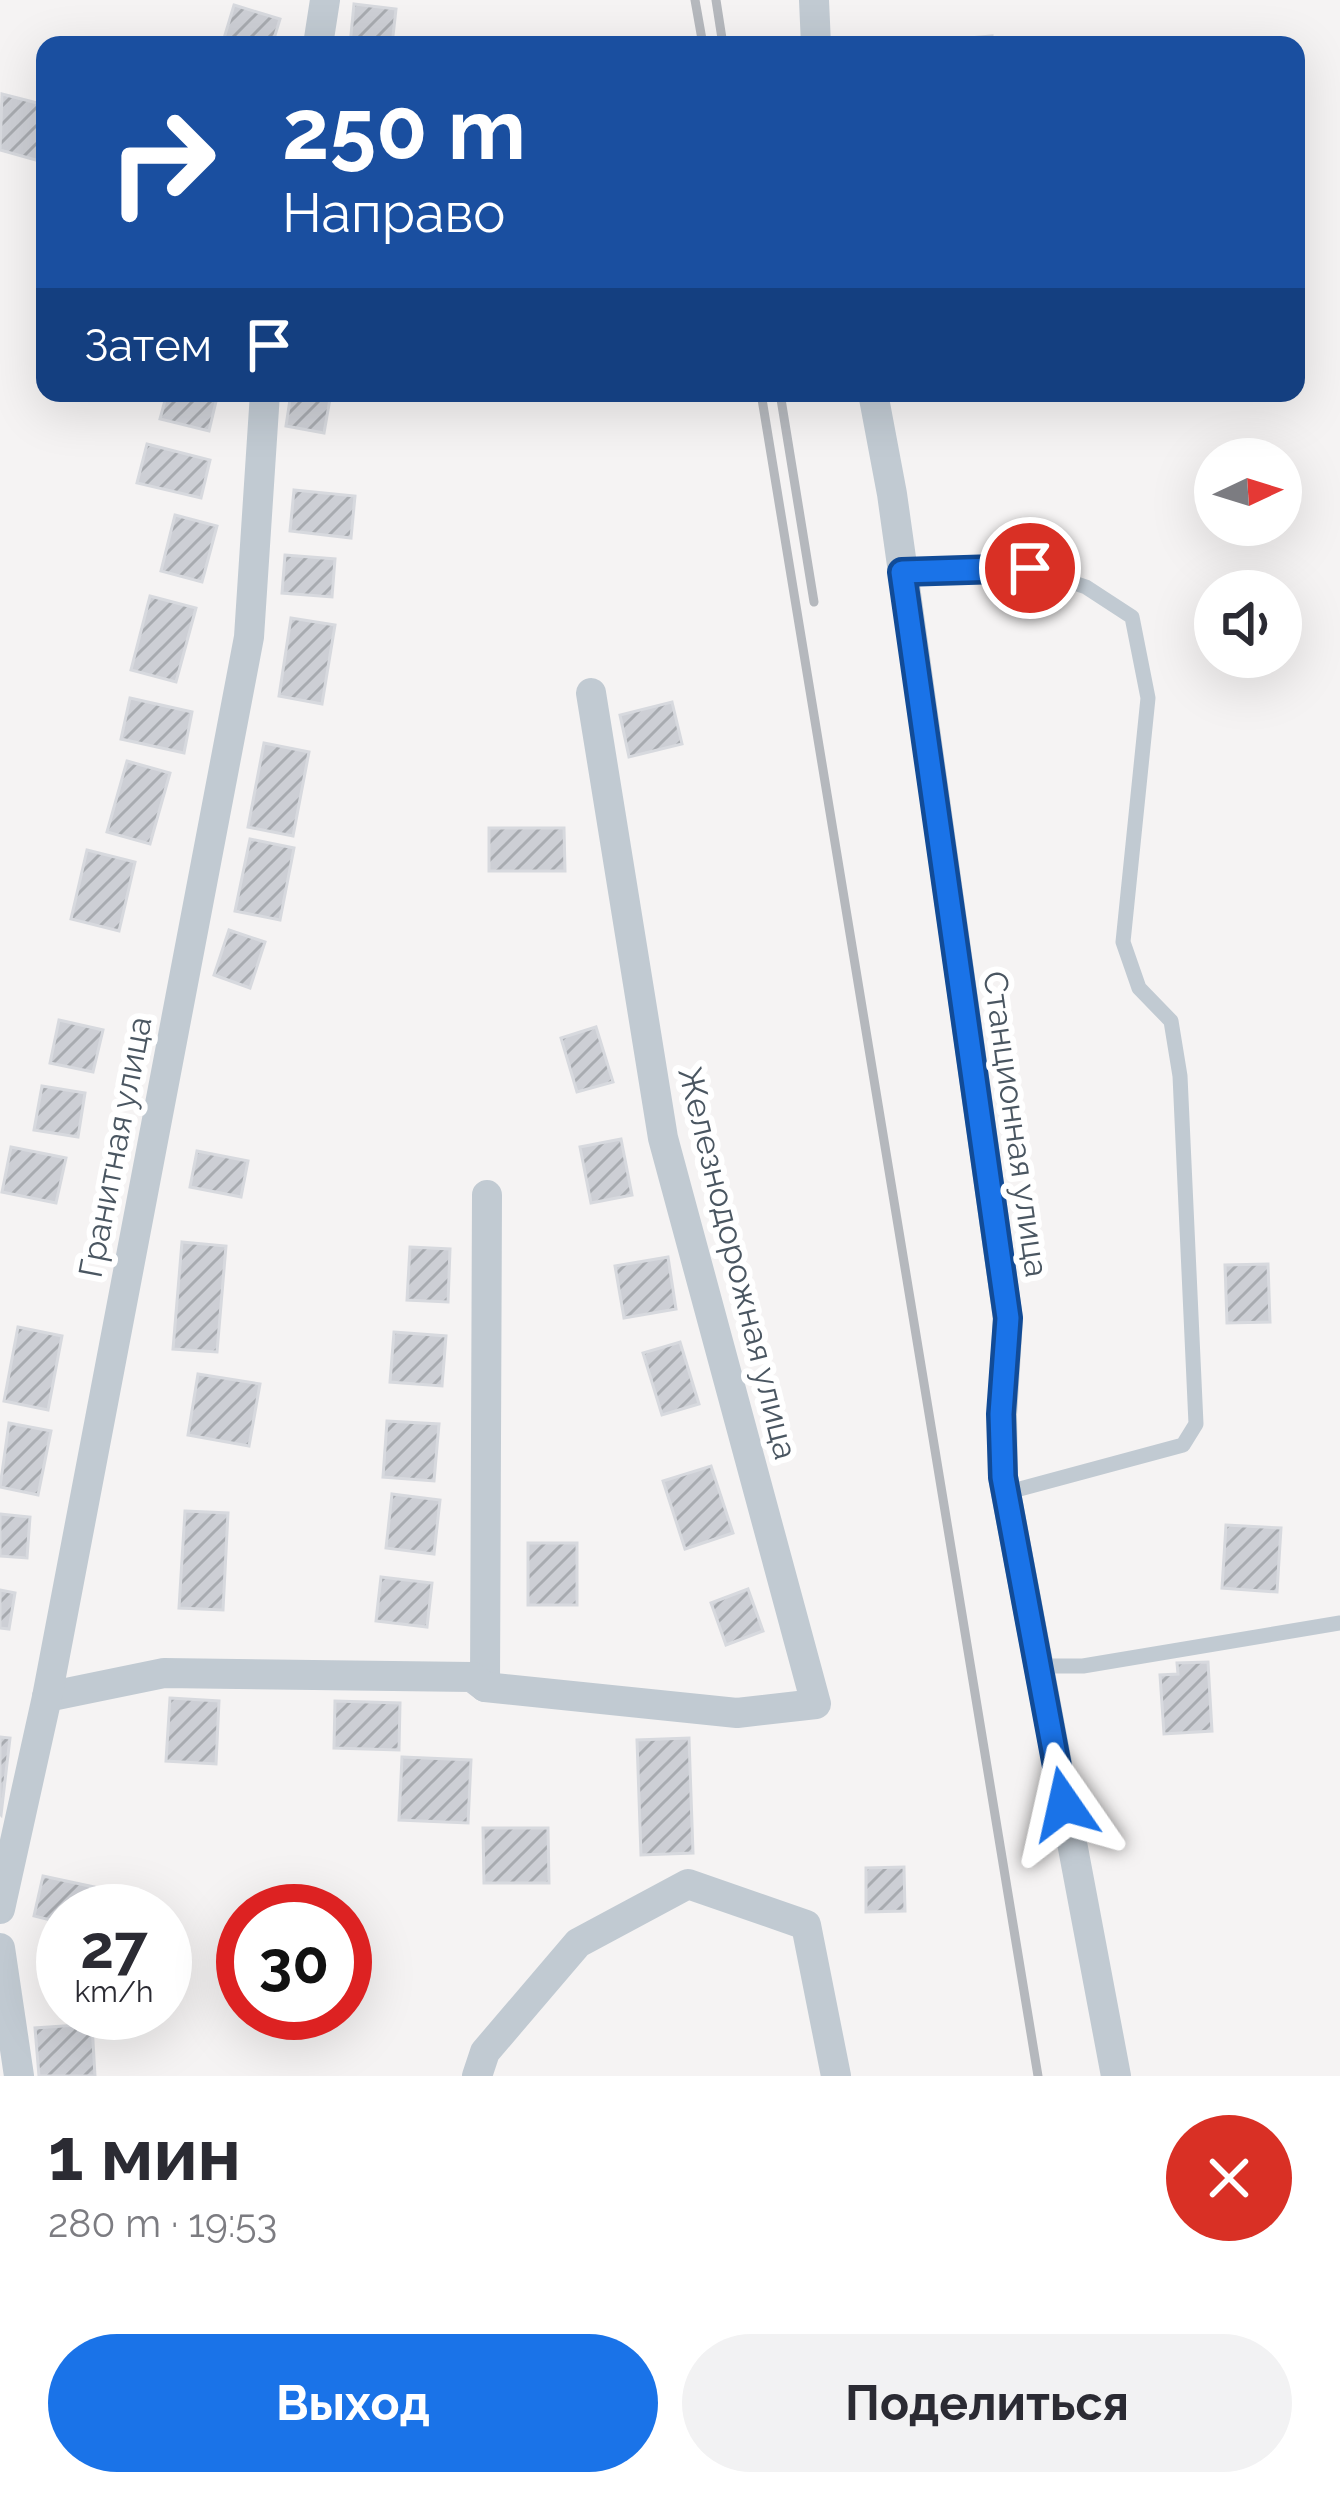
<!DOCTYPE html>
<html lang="ru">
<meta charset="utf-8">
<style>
:root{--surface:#fff;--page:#f2f2f3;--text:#2b2b33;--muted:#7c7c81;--accent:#1a73e8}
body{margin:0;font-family:Raleway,sans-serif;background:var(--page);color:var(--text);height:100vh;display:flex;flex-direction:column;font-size:45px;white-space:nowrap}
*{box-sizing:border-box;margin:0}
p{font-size:39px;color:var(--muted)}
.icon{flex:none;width:66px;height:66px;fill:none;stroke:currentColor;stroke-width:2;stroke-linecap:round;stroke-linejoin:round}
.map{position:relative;height:2076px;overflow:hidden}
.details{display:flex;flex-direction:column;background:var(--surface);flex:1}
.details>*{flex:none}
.guide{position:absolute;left:36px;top:36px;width:1269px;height:366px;border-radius:24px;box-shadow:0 12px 48px #0002;background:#1a4fa0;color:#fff;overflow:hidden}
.needle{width:78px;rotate:86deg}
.buttons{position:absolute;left:1194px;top:438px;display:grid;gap:24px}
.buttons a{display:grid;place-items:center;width:108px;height:108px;border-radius:50%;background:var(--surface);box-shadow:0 12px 48px #0002;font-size:60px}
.speed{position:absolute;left:36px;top:1884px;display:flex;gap:24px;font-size:60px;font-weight:700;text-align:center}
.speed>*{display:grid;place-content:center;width:156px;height:156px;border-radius:50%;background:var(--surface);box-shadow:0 12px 48px #0002;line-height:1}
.speed small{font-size:30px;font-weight:400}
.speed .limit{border:18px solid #d22;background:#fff;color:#111}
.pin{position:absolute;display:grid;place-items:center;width:102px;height:102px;color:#fff;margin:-51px;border:6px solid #fff;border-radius:50%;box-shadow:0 3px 12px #0007}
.me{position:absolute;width:132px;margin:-66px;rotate:349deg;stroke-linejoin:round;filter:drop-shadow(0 0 9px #0008)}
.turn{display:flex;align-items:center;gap:42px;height:252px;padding:0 48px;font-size:54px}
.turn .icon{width:156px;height:156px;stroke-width:2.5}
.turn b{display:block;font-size:84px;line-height:102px}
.then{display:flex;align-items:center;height:114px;padding:0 48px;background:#0003;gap:24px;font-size:45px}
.round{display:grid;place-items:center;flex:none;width:126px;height:126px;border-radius:63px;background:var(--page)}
.head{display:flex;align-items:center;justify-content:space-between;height:204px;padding:0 48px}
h1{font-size:72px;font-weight:700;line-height:90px}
.cta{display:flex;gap:24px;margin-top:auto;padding:24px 48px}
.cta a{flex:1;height:138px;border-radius:72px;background:var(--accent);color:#fff;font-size:48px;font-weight:700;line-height:138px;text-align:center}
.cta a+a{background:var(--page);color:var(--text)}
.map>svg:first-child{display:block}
</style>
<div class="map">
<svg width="1340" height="2076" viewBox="0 0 1340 2076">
<defs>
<pattern id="building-hatch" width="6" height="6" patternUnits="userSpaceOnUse" patternTransform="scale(3)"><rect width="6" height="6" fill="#cdcfd5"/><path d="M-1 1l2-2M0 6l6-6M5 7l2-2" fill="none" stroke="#a8abb0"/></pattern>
</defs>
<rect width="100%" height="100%" fill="#f5f3f3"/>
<g fill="url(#building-hatch)" stroke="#d7d9de" stroke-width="3">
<polygon points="354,4 396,9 392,45 350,45"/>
<polygon points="234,5 280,19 272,45 222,45"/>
<polygon points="992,36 992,45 924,45 924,42"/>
<polygon points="2,94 45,105 43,162 0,150"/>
<polygon points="167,393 218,393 209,431 160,419"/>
<polygon points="291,393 331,393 324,433 286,426"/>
<polygon points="147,444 210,460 201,498 137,483"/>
<polygon points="294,490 355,496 351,538 290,531"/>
<polygon points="175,515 217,526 202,582 161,571"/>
<polygon points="285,555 335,559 332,597 282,593"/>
<polygon points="150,596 196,608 176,682 131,670"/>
<polygon points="291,618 335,625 322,704 279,696"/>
<polygon points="130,698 192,712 184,753 121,739"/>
<polygon points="672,702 682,744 629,757 620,715"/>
<polygon points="264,743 309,752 293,836 248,827"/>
<polygon points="127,761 170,773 150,844 107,832"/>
<polygon points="489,828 564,828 565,871 489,871"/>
<polygon points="250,839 294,848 280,920 235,911"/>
<polygon points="87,850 135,862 119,931 71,919"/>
<polygon points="229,930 265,942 250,988 214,975"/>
<polygon points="59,1020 103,1030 93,1072 50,1063"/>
<polygon points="596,1027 613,1082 577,1092 561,1038"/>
<polygon points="42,1086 85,1093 78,1137 34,1130"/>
<polygon points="621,1139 632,1195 591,1203 580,1147"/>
<polygon points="11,1147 66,1158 56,1203 2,1192"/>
<polygon points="197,1151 248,1161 241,1197 190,1187"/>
<polygon points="182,1242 226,1246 217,1352 173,1349"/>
<polygon points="410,1247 450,1249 448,1302 407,1300"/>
<polygon points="668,1257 676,1309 624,1318 615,1266"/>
<polygon points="1268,1264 1270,1322 1227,1323 1225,1265"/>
<polygon points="18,1327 62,1336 48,1410 4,1401"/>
<polygon points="394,1332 446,1336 442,1386 390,1382"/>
<polygon points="680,1342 699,1404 662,1415 643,1353"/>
<polygon points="198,1374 260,1384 249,1446 188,1435"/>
<polygon points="387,1421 439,1424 434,1481 383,1477"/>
<polygon points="9,1423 51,1431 38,1495 0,1487"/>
<polygon points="711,1466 733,1533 685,1549 663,1481"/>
<polygon points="392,1494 440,1500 434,1554 386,1548"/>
<polygon points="185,1511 228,1513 223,1610 179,1608"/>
<polygon points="0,1514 30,1517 27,1558 0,1556"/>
<polygon points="1226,1525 1281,1528 1277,1592 1222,1588"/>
<rect x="528" y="1543" width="49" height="62"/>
<polygon points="381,1577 432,1583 427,1627 376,1621"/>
<polygon points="748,1589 763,1631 726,1645 711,1603"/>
<polygon points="0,1590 15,1593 9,1629 0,1628"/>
<polygon points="1208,1662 1212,1731 1164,1734 1160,1675 1178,1674 1177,1663"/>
<polygon points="170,1698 219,1701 216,1764 166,1761"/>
<polygon points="335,1701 400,1703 399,1750 334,1748"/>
<polygon points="0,1737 10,1738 1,1815 0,1814"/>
<polygon points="689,1738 693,1853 641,1855 637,1740"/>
<polygon points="402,1757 471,1760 468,1823 399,1820"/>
<polygon points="483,1828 548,1828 549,1883 484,1883"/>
<polygon points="904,1867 905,1911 866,1912 866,1868"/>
<polygon points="43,1876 94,1887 88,1911 63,1911 63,1923 34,1916"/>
<polygon points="92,2024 95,2076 39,2076 35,2028"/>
</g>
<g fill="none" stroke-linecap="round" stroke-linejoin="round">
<g stroke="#c1cad2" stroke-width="15">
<polyline points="902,572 1030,568 1086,587 1132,617 1148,698 1123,942 1139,988 1171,1021 1180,1076 1196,1424 1183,1445 1005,1493"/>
<polyline points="1038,1666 1083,1666 1340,1623"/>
</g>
<g stroke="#c1cad2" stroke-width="30">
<polyline points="814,0 816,45"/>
<polyline points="318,45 325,0"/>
<polyline points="873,393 892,494 1008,1319 1002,1415 1003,1477 1116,2076"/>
<polyline points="485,1687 487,1195"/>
<polyline points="47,1697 164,1673 472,1677 485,1687 737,1713 816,1704 663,1138 591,693"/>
<polyline points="0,1909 47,1697 249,637 265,393"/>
<polyline points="0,1948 19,2076"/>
<polyline points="477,2076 485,2052 578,1943 688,1884 806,1925 836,2076"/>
</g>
<g stroke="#b5b8bd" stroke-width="9">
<polyline points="695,0 703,45"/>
<polyline points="716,0 723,45"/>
<polyline points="761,393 1038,2076"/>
<polyline points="780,393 814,602"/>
</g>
</g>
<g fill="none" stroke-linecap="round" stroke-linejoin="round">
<g stroke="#114b97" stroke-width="30">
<polyline id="route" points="1030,568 902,572 1008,1318 1001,1414 1003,1477 1064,1804"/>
</g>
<use href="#route" stroke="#1a73e8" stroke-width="21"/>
</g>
<g text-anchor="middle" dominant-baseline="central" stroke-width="12" stroke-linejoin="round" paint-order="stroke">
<g font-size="33" fill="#4a5661" stroke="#fff">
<text transform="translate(1016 1124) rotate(82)">Станционная улица</text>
<text transform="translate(115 1147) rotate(-79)">Гранитная улица</text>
<text transform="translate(738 1263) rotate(76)">Железнодорожная улица</text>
</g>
</g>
</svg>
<div class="buttons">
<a><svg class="needle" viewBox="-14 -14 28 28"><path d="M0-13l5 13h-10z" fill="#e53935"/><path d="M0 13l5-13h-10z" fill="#7c7c81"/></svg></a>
<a><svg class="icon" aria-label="sound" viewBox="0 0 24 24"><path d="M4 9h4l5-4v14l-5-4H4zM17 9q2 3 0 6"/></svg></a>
</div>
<div class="speed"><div>27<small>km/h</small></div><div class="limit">30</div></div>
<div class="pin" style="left:1030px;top:568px;background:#d93025"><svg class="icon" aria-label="arrive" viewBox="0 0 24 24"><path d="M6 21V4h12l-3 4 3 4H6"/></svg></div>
<svg class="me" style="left:1064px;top:1804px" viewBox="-20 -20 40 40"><path d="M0-17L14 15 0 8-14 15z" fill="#1a73e8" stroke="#fff" stroke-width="4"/></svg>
<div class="guide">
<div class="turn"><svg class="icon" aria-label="right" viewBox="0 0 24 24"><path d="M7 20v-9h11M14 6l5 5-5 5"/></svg><div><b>250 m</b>Направо</div></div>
<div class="then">Затем<svg class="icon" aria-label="arrive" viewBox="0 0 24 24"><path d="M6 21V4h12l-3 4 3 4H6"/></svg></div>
</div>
</div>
<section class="details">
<div class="head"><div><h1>1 мин</h1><p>280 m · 19:53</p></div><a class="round" style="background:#d93025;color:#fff"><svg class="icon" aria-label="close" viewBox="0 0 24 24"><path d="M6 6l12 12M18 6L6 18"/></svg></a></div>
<div class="cta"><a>Выход</a><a>Поделиться</a></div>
</section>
